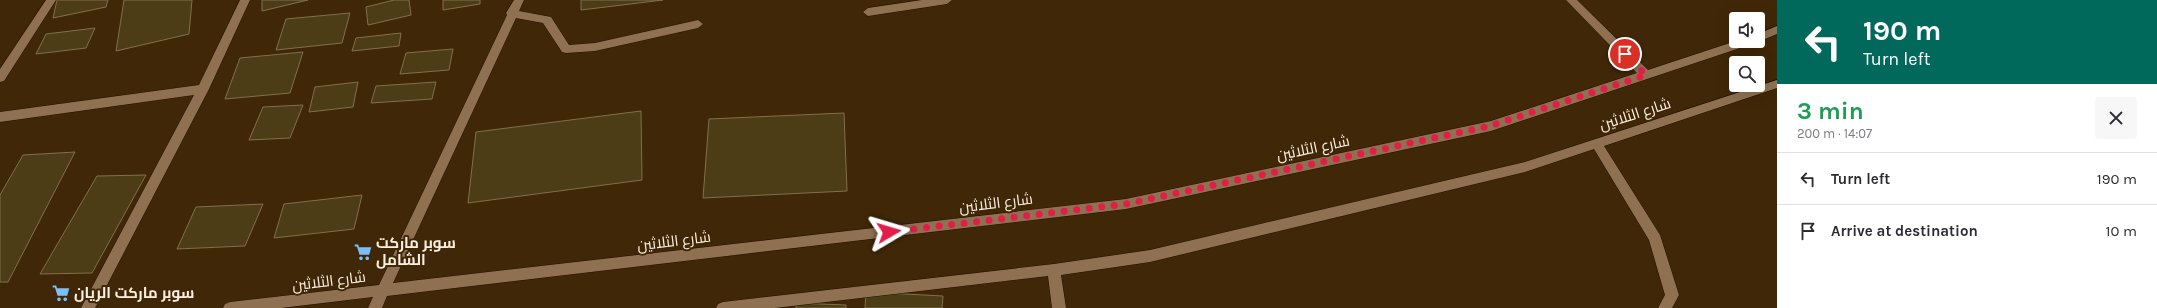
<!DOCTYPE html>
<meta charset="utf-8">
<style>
:root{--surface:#fff;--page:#f7f7f7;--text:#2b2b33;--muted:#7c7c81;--line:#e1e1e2}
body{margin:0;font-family:Karla,Cairo,sans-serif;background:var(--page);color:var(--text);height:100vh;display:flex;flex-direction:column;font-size:15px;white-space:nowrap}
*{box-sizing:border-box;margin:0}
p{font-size:13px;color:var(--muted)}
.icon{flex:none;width:22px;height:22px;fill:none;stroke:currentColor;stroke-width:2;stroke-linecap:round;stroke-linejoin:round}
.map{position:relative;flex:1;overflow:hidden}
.details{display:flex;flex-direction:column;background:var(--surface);width:380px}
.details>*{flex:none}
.top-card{background:#00695c;color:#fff;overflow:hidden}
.controls{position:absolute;left:1729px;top:12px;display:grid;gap:8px}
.controls a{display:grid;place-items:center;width:36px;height:36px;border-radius:4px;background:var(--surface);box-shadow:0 4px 16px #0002;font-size:20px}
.pin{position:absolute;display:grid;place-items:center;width:34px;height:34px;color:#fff;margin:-17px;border:2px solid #fff;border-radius:50%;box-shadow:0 1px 4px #0007}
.me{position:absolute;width:44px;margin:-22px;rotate:83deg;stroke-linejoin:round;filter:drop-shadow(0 0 3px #0008)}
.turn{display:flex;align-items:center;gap:14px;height:84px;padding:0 20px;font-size:18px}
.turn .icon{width:52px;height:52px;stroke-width:2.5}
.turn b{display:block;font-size:28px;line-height:34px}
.round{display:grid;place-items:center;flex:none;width:42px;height:42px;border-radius:4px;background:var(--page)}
.summary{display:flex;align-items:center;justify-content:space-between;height:68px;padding:0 20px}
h1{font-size:24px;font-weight:700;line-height:30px;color:#1e9e55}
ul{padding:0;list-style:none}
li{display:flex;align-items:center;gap:12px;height:52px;padding:0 20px;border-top:1px solid var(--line)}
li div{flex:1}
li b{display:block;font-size:15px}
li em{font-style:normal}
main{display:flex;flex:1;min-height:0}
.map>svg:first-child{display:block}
</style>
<main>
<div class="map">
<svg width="1777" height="308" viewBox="0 0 1777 308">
<rect width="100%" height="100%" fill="#402707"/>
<g fill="#4d3d17" stroke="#81704a">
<polygon points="57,0 108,0 106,7 53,18"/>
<polygon points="124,0 192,0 189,34 116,51"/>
<polygon points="262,0 308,0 262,11"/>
<polygon points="394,0 409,0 411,15 368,25 366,7"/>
<polygon points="443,0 480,0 480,4 443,10"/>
<polygon points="581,0 663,0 581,10"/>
<polygon points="350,13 342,43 276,50 286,19"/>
<polygon points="95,28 86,48 36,54 46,34"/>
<polygon points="401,33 399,46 352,51 356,38"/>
<polygon points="453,49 449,70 400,74 406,53"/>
<polygon points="303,52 290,93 225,99 240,58"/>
<polygon points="358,82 353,107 309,112 315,87"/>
<polygon points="436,82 432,99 371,103 376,86"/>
<polygon points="303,105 290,138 249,140 263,107"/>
<polygon points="641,111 642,180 468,203 476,132"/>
<polygon points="844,113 847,191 703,198 709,119"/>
<polygon points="75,152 8,282 0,282 0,195 23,155"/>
<polygon points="146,175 92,273 40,274 97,176"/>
<polygon points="362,195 354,229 274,238 284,204"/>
<polygon points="263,204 245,246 177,249 196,207"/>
<polygon points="866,292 943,296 942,308 865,308"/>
<polygon points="796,303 846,305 846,308 796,308"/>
</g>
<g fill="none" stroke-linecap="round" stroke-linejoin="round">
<g stroke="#231000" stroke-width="1">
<g id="minor">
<polygon points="46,0 56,0 4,81 0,82 0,69"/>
<polygon points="240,0 250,0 209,89 95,308 81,308 194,95 0,122 0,112 199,85"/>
<polygon points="514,0 524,0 519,11 551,17 569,45 595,43 698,20 703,24 698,28 595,51 566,53 562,52 543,23 516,18 393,283 1126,199 1491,121 1637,73 1566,0 1577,0 1648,70 1736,41 1753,41 1752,44 1491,131 1126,209 387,296 382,308 368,308 373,297 281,308 223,308 225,304 230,302 379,285 507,15 506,13"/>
<polygon points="922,0 952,0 947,4 868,16 863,12 868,8"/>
<polygon points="1777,26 1777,34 1758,42 1755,41 1758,41 1758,34"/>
<polygon points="1777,80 1777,88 1604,146 1660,235 1679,295 1672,308 1658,308 1665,295 1649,240 1594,149 1525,172 1150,262 1061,275 1066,308 1052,308 1048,276 775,308 716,308 718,304 723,302 1054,264 1150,250 1525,162"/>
</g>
</g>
<use href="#minor" fill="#8f7152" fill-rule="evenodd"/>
</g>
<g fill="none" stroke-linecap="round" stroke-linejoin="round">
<polyline stroke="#e11d48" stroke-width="7" stroke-dasharray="0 12.6" points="889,232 1126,204 1490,126 1646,75 1625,54"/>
</g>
<defs>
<g id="supermarket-bare" transform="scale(1.38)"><path d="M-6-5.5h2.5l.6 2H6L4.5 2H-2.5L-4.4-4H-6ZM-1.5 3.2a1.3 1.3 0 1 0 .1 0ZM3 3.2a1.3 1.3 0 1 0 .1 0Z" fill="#7dbef9" stroke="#402707" stroke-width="2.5" paint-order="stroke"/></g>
</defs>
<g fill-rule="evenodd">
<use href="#supermarket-bare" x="363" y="252"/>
<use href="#supermarket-bare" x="61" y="293"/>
</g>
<g text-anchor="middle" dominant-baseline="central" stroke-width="4" stroke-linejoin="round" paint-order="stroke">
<g font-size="15" fill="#fdf0e2" stroke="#402707">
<text transform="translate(1635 114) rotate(-18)">شارع الثلاثين</text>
<text transform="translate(1313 148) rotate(-12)">شارع الثلاثين</text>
<text transform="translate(996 203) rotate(-7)">شارع الثلاثين</text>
<text transform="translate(674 241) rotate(-7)">شارع الثلاثين</text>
<text transform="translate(329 281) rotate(-7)">شارع الثلاثين</text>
</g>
<g font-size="15" font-weight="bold" fill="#fdf0e2" stroke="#402707" text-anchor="start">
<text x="376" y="243">سوبر ماركت<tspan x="376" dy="17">الشامل</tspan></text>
<text x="74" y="293">سوبر ماركت الريان</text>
</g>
</g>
</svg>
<div class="controls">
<a><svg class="icon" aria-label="sound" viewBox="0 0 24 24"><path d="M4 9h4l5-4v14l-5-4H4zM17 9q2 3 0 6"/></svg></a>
<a><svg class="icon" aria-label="search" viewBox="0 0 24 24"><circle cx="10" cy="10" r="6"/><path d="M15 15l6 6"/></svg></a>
</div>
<div class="pin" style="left:1625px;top:54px;background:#d93025"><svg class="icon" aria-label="arrive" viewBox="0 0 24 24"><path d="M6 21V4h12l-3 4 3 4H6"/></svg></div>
<svg class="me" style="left:889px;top:232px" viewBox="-20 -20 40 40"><path d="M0-17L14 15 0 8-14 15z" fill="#e11d48" stroke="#fff" stroke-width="4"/></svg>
</div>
<section class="details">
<div class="top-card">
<div class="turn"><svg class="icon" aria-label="left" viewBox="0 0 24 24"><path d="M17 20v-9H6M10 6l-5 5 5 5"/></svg><div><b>190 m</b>Turn left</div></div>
</div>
<div class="summary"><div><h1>3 min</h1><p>200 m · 14:07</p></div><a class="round"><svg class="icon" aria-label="close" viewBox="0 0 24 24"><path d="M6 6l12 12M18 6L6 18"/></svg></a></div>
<ul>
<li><svg class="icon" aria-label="left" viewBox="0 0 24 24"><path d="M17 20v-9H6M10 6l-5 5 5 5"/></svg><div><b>Turn left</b></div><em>190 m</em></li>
<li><svg class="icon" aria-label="arrive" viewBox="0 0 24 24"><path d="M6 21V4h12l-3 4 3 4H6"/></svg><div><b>Arrive at destination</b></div><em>10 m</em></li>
</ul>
</section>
</main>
